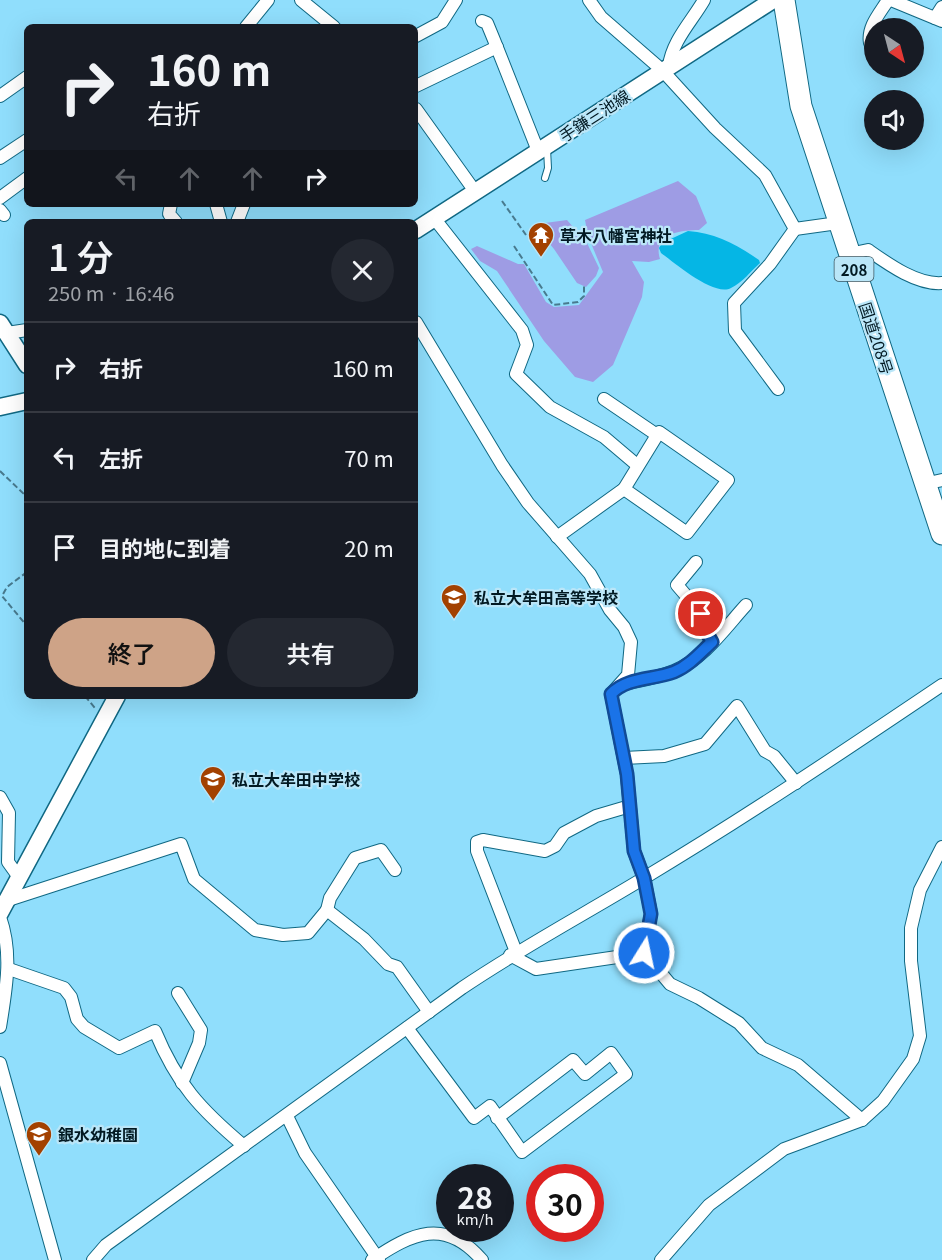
<!DOCTYPE html>
<html lang="ja">
<meta charset="utf-8">
<style>
:root{--surface:#171b24;--page:#242831;--text:#f1f3f6;--muted:#9ea1a6;--line:#363941;--accent:#cea387}
body{margin:0;font-family:Georgia,"Noto Sans JP",serif;background:var(--page);color:var(--text);height:100vh;display:flex;flex-direction:column;font-size:22px;white-space:nowrap}
*{box-sizing:border-box;margin:0}
p{font-size:20px;color:var(--muted)}
.icon{flex:none;width:33px;height:33px;fill:none;stroke:currentColor;stroke-width:2;stroke-linecap:round;stroke-linejoin:round}
.map{position:relative;flex:1;overflow:hidden}
.panel{position:absolute;left:24px;top:219px;width:394px;height:480px;display:flex;flex-direction:column;background:var(--surface);border-radius:9px;box-shadow:0 6px 24px #0002}
.panel>*{flex:none}
.hud{position:absolute;left:24px;top:24px;width:394px;height:183px;border-radius:9px;box-shadow:0 6px 24px #0002;background:#171b24;color:var(--text);overflow:hidden}
.needle{width:39px;rotate:144deg}
.tools{position:absolute;left:864px;top:18px;display:grid;gap:12px}
.tools a{display:grid;place-items:center;width:60px;height:60px;border-radius:50%;background:var(--surface);box-shadow:0 6px 24px #0002;font-size:30px}
.speed{position:absolute;left:436px;top:1164px;display:flex;gap:12px;font-size:30px;font-weight:700;text-align:center}
.speed>*{display:grid;place-content:center;width:78px;height:78px;border-radius:50%;background:var(--surface);box-shadow:0 6px 24px #0002;line-height:1}
.speed small{font-size:15px;font-weight:400}
.speed .limit{border:9px solid #d22;background:#fff;color:#111}
.pin{position:absolute;display:grid;place-items:center;width:51px;height:51px;color:#fff;margin:-26px;border:3px solid #fff;border-radius:50%;box-shadow:0 2px 6px #0007}
.me{position:absolute;width:66px;margin:-33px;rotate:10deg;stroke-linejoin:round;filter:drop-shadow(0 0 4px #0008)}
.turn{display:flex;align-items:center;gap:21px;height:126px;padding:0 24px;font-size:27px}
.turn .icon{width:78px;height:78px;stroke-width:2.5}
.turn b{display:block;font-size:42px;line-height:51px}
.lanes{display:flex;align-items:center;height:57px;padding:0 24px;background:#0003;justify-content:center;gap:30px;direction:ltr}
.lanes .off{opacity:.35}
.round{display:grid;place-items:center;flex:none;width:63px;height:63px;border-radius:32px;background:var(--page)}
.headline{display:flex;align-items:center;justify-content:space-between;height:102px;padding:0 24px}
h1{font-size:36px;font-weight:600;line-height:45px}
.primary-button{display:flex;gap:12px;margin-top:auto;padding:12px 24px}
.primary-button a{flex:1;height:69px;border-radius:36px;background:var(--accent);color:#111;font-size:24px;font-weight:600;line-height:69px;text-align:center}
.primary-button a+a{background:var(--page);color:var(--text)}
ul{padding:0;list-style:none}
li{display:flex;align-items:center;gap:18px;height:90px;padding:0 24px;border-top:2px solid var(--line)}
li div{flex:1}
li b{display:block;font-size:22px}
li em{font-style:normal}
.map>svg:first-child{display:block}
</style>
<div class="map">
<svg width="942" height="1260" viewBox="0 0 942 1260">
<rect width="100%" height="100%" fill="#90defc"/>
<g fill="#9e9ce4">
<path d="M678 181 696 196 707 223 699 230C680 230 652 234 660 259L649 262 632 261 644 282 642 297 613 365 593 382 575 377 544 341 497 271 480 261 471 249 477 246 518 264H524L546 302 554 307 579 305 603 272 588 236 585 220Z"/>
<polygon points="567,220 587,243 599,268 596,276 586,287 577,283 554,249 538,230 545,223"/>
</g>
<path fill="#05b6e5" d="M688 231C715 233 736 244 759 260L760 263C751 271 742 283 731 288 714 297 675 263 661 253L659 248 662 243Z"/>
<g fill="none" stroke-linecap="round" stroke-linejoin="round">
<g stroke="#106883" stroke-width="8">
<polyline id="lane" points="545,178 548,168 547,149"/>
</g>
<g stroke="#106883" stroke-width="14">
<g id="street">
<polyline points="301,0 334,27"/>
<polyline points="589,0 601,17 662,70 715,128 765,175 795,229 770,264 734,303 735,331 778,389"/>
<polyline points="891,0 942,21"/>
<polyline points="935,18 942,7"/>
<polyline points="482,21 487,23 494,40 538,151"/>
<polyline points="246,27 268,0"/>
<polyline points="416,36 442,22 456,0"/>
<path d="M870 43C867 27 880 13 888 0"/>
<path d="M669 66C672 41 692 21 704 0"/>
<polyline points="416,86 497,47"/>
<polyline points="0,96 27,77"/>
<polyline points="416,109 474,190"/>
<polyline points="0,158 27,140"/>
<polyline points="0,198 27,178"/>
<polyline points="171,204 169,214 176,222"/>
<polyline points="216,204 221,222"/>
<polyline points="0,210 4,215"/>
<polyline points="434,218 522,330 527,345 516,374 550,407 604,437 637,465"/>
<polyline points="237,222 244,204"/>
<polyline points="795,229 838,223"/>
<path d="M849 254 868 250C888 264 917 285 942 283"/>
<polyline points="416,322 502,465 528,503 590,574 610,610 624,627 631,642 628,675 611,694 627,775 634,851 644,878 651,913 644,953"/>
<polyline points="7,333 27,330"/>
<polyline points="604,399 657,435"/>
<polygon points="659,432 728,480 687,533 624,489"/>
<polyline points="926,488 933,482 942,480"/>
<polyline points="557,537 624,489"/>
<polyline points="696,562 677,585 701,613 702,624 712,642"/>
<path d="M620 685C637 681 657 678 674 671 704 659 725 628 746 605"/>
<polyline points="624,758 664,756 705,744 737,706 765,751 774,756 796,783"/>
<polyline points="0,797 9,813 8,862 18,876"/>
<polyline points="5,901 181,844 194,879 255,930 283,935 308,933 327,910 364,939 388,964 397,967 429,1012"/>
<polyline points="327,910 330,898 355,858 381,850 395,870"/>
<path d="M0 917C13 954 6 989 0 1027"/>
<polyline points="516,952 477,851 477,842 483,840 545,851 555,846 564,833 596,816 630,806"/>
<polyline points="510,955 536,969 644,953 670,984 699,998 739,1023 762,1048 798,1065 862,1120"/>
<path d="M9 969 64 988 71 997 77 1019 84 1027 119 1048 155 1031C177 1084 200 1109 244 1146"/>
<polyline points="178,993 201,1030 199,1043 182,1083"/>
<polyline points="407,1028 474,1118 490,1106 522,1152 626,1074 611,1053 585,1074 573,1060 497,1118"/>
<polyline points="0,1063 55,1260"/>
<polyline points="287,1116 305,1153 379,1260"/>
<path d="M93 1260 106 1245 462 988C521 948 583 915 644 878 746 817 844 751 942 685"/>
<path d="M372 1260C412 1233 445 1217 482 1260"/>
<polyline points="661,1260 709,1205 784,1149 862,1120 883,1101 913,1059 920,1036 911,961 911,928 920,890 942,847"/>
</g>
</g>
<g stroke="#106883" stroke-width="19">
<g id="secondary">
<polyline points="416,230 773,0"/>
<polyline points="0,323 27,365"/>
<polyline points="0,407 27,401"/>
<polyline points="0,913 117,696"/>
</g>
</g>
<g stroke="#106883" stroke-width="23">
<polyline id="highway" points="784,0 801,106 942,534"/>
</g>
<g stroke="#487a8e" stroke-width="2" stroke-dasharray="6 3" stroke-linecap="butt">
<polyline points="502,201 526,235"/>
<polyline points="514,246 553,305 578,302 584,296 584,286"/>
<polyline points="0,471 27,497"/>
<polyline points="27,572 7,587 2,596 27,626"/>
<polyline points="85,696 95,708"/>
</g>
<use href="#lane" stroke="#fff" stroke-width="6"/>
<use href="#street" stroke="#fff" stroke-width="12"/>
<use href="#secondary" stroke="#fff" stroke-width="16"/>
<use href="#highway" stroke="#fff" stroke-width="21"/>
</g>
<g fill="none" stroke-linecap="round" stroke-linejoin="round">
<g stroke="#114b97" stroke-width="15">
<path id="route" d="M644 953 651 914 644 878 634 851 627 774 611 694C627 677 653 680 674 672 689 666 700 653 712 642L702 624 701 614"/>
</g>
<use href="#route" stroke="#1a73e8" stroke-width="10"/>
</g>
<defs>
<g id="temple-pin" transform="scale(1.35)"><path d="M0 17L-7.5 6A9.5 9.5 0 1 1 7.5 6Z" fill="#a34100" stroke="#bae6f8"/><path d="M0-6L5-2H3V0L6.5 2.5H4V6H1.5V3h-3V6H-4V2.5H-6.5L-3 0V-2H-5Z" fill="#fff"/></g>
<g id="school-pin" transform="scale(1.35)"><path d="M0 17L-7.5 6A9.5 9.5 0 1 1 7.5 6Z" fill="#a34100" stroke="#bae6f8"/><path d="M0-5L7-2L0 1L-7-2ZM-4 1L0 2.5L4 1V4Q0 6-4 4Z" fill="#fff"/></g>
</defs>
<g fill-rule="evenodd">
<use href="#temple-pin" x="541" y="235"/>
<use href="#school-pin" x="454" y="597"/>
<use href="#school-pin" x="213" y="779"/>
<use href="#school-pin" x="39" y="1134"/>
</g>
<g text-anchor="middle" dominant-baseline="central" stroke-width="4.5" stroke-linejoin="round" paint-order="stroke">
<rect fill="#bae6f8" stroke="#395662" stroke-width="1.5" x="834.5" y="257" width="39" height="24" rx="4.5"/>
<g font-size="15" font-weight="bold" fill="#021922">
<text x="854" y="269">208</text>
</g>
<g font-size="16" fill="#021922" stroke="#bae6f8">
<text transform="translate(594 115) rotate(-33)">手鎌三池線</text>
<text transform="translate(877 338) rotate(72)">国道208号</text>
</g>
<g font-size="16" font-weight="bold" fill="#021922" stroke="#bae6f8" text-anchor="start">
<text x="560" y="235">草木八幡宮神社</text>
<text x="474" y="597">私立大牟田高等学校</text>
<text x="232" y="779">私立大牟田中学校</text>
<text x="58" y="1134">銀水幼稚園</text>
</g>
</g>
</svg>
<div class="tools">
<a><svg class="needle" viewBox="-14 -14 28 28"><path d="M0-13l5 13h-10z" fill="#e53935"/><path d="M0 13l5-13h-10z" fill="#9ea1a6"/></svg></a>
<a><svg class="icon" aria-label="sound" viewBox="0 0 24 24"><path d="M4 9h4l5-4v14l-5-4H4zM17 9q2 3 0 6"/></svg></a>
</div>
<div class="speed"><div>28<small>km/h</small></div><div class="limit">30</div></div>
<div class="pin" style="left:701px;top:614px;background:#d93025"><svg class="icon" aria-label="arrive" viewBox="0 0 24 24"><path d="M6 21V4h12l-3 4 3 4H6"/></svg></div>
<svg class="me" style="left:644px;top:953px" viewBox="-20 -20 40 40"><circle r="17" fill="#1a73e8" stroke="#fff" stroke-width="3"/><path d="M0-11L8 9 0 5-8 9z" fill="#fff"/></svg>
<div class="hud">
<div class="turn"><svg class="icon" aria-label="right" viewBox="0 0 24 24"><path d="M7 20v-9h11M14 6l5 5-5 5"/></svg><div><b>160 m</b>右折</div></div>
<div class="lanes"><svg class="icon off" aria-label="left" viewBox="0 0 24 24"><path d="M17 20v-9H6M10 6l-5 5 5 5"/></svg><svg class="icon off" aria-label="ahead" viewBox="0 0 24 24"><path d="M12 20V5M6 11l6-6 6 6"/></svg><svg class="icon off" aria-label="ahead" viewBox="0 0 24 24"><path d="M12 20V5M6 11l6-6 6 6"/></svg><svg class="icon" aria-label="right" viewBox="0 0 24 24"><path d="M7 20v-9h11M14 6l5 5-5 5"/></svg></div>
</div>
<section class="panel">
<div class="headline"><div><h1>1 分</h1><p>250 m · 16:46</p></div><a class="round"><svg class="icon" aria-label="close" viewBox="0 0 24 24"><path d="M6 6l12 12M18 6L6 18"/></svg></a></div>
<ul>
<li><svg class="icon" aria-label="right" viewBox="0 0 24 24"><path d="M7 20v-9h11M14 6l5 5-5 5"/></svg><div><b>右折</b></div><em>160 m</em></li>
<li><svg class="icon" aria-label="left" viewBox="0 0 24 24"><path d="M17 20v-9H6M10 6l-5 5 5 5"/></svg><div><b>左折</b></div><em>70 m</em></li>
<li><svg class="icon" aria-label="arrive" viewBox="0 0 24 24"><path d="M6 21V4h12l-3 4 3 4H6"/></svg><div><b>目的地に到着</b></div><em>20 m</em></li>
</ul>
<div class="primary-button"><a>終了</a><a>共有</a></div>
</section>
</div>
